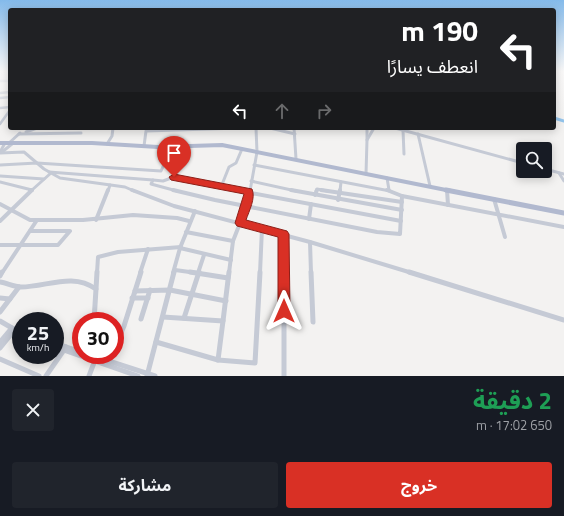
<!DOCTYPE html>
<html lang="ar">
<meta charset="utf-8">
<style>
:root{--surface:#171b24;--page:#20242c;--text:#f1f3f6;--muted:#9ea1a6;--accent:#d93025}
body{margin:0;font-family:"Titillium Web","Noto Sans Arabic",sans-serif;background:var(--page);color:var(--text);direction:rtl;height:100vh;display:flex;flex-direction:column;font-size:15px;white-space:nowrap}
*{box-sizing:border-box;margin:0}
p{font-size:13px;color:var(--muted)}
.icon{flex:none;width:22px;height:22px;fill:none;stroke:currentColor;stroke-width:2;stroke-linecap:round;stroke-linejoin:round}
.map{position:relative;height:376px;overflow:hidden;direction:ltr}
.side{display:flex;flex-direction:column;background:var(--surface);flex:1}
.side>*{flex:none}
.top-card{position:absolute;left:8px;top:8px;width:548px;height:122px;border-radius:4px;box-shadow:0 2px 10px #0003;direction:rtl;background:#202124;color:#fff;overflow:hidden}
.buttons{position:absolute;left:516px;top:142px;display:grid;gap:8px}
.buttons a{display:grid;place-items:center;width:36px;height:36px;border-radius:4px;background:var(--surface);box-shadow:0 2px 10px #0003;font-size:20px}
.speed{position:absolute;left:12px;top:312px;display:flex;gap:8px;font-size:20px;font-weight:700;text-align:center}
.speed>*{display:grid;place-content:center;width:52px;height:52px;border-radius:50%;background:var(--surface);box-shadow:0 2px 10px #0003;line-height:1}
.speed small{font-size:10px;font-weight:400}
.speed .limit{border:6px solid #d22;background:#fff;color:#111}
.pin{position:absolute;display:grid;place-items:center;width:34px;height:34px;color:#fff;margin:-41px -17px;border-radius:50% 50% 50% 0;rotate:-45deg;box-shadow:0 0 4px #0007}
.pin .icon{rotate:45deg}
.me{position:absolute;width:44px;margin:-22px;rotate:0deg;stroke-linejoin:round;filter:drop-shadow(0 0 3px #0008)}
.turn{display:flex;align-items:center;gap:14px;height:84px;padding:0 12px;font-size:18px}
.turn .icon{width:52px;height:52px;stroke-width:2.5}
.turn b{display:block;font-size:28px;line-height:34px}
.lanes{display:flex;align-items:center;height:38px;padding:0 12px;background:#0003;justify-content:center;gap:20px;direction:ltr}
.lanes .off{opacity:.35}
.round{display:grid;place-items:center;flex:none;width:42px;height:42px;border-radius:4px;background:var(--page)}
.headline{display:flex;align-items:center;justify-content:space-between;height:68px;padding:0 12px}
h1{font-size:24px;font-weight:700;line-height:30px;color:#1e9e55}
.button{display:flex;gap:8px;margin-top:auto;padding:8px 12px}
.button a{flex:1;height:46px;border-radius:4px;background:var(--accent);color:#fff;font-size:16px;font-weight:700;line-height:46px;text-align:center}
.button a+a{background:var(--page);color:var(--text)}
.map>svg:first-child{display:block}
</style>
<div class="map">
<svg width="564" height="376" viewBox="0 0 564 376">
<rect width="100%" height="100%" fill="#f3f2f1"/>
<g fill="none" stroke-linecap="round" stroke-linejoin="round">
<polyline stroke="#8ec2ec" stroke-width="3" points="554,118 564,121"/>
<g stroke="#c5cad5" stroke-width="2.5">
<polyline points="0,81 10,81"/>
<polyline points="0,93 10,92"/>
<polyline points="0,98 10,97"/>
<polyline points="0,108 10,107"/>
<polyline points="0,124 10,110"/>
</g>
<g stroke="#c5cad5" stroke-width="3">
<polyline points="270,128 295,134"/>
<polyline points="294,128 296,159"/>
<polyline points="367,128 367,140"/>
<polyline points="395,128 523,163"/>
<polyline points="403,130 404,154"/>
<polyline points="26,132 37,128"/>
<polyline points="19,134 81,133"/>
<polyline points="418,134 430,186"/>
<polyline points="9,143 20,133"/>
<polyline points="107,144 112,136 113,128"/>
<polyline points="144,146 146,131 239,128"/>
<polyline points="0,152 5,143"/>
<polyline points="2,152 12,144"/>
<polyline points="0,153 24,152 44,169 60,178 125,187 134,191"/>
<polyline points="0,165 37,163 161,171 166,160"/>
<polyline points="254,165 390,191"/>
<polyline points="545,169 564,174"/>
<polyline points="49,172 153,180 151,184 177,191"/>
<polyline points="559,173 564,181"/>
<polyline points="366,174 367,140 374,128"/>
<polyline points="0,176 44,179"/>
<polyline points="387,178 389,190"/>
<polyline points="153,180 163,181 174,177 240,191"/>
<polyline points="251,181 296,191"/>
<polyline points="0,182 32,190 51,173"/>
<polyline points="221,187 229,167 236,163 242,149"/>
<polyline points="108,191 110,185"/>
<polyline points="250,191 257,152 256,128"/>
<polyline points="316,191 317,189 327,191"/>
<polyline points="340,191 341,182"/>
</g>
<g stroke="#c5cad5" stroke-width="4">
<polyline points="30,190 32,190"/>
<polyline points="132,190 174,206 310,242 412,273"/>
<polyline points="173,190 215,200 377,232 400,234 402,196 564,227"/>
<polyline points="235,190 401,221"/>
<polyline points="291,190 402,210"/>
<polyline points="321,190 402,202"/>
<polyline points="387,190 402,196"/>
<polyline points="447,190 448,205"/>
<polyline points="315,195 317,190"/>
<polyline points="494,199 505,237"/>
<polyline points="338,200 340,190"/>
<polyline points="0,204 30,220 83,220 133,215 177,218 189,221"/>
<polyline points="309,219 311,204"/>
<polyline points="96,220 108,190"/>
<polyline points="0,221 32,190"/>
<polyline points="186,232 233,241"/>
<polyline points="284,234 284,273"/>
<polyline points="310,242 311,273"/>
<polyline points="0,245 58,245 70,231 30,231"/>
<polyline points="180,248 231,260"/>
<polyline points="175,270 197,273"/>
<polyline points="2,273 37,220"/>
<polyline points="97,273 98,257 118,252 181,247"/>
<polyline points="140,273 148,249"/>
<polyline points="173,273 180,248 195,211"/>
<polyline points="198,273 204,255"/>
<polyline points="229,273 233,241 247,205 250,190"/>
<polyline points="260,273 262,228"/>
</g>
<g stroke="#c5cad5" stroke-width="5">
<polyline points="190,272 228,278"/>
<polyline points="284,272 284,376"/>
<polyline points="311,272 313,322"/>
<polyline points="409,272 564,320"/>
<polyline points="0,276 2,272"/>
<path d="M0 282C7 283 14 287 21 287 47 287 72 272 96 289L94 321"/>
<polyline points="96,289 97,272"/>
<polyline points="135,291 170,290 226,301"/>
<polyline points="0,298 10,299"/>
<polyline points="132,298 148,298"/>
<polyline points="0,312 19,287"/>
<polyline points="163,317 223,321 229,272"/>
<polyline points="184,318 199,272"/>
<polyline points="141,319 150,290"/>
<polyline points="0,321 12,328 13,332 21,335"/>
<polyline points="0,342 12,328 21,331"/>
<polyline points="156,342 218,360 255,363 260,272"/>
<polyline points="55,343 81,352"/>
<polyline points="115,346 124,326 141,272"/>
<polyline points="55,347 138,376"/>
<polyline points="0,348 13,332"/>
<polyline points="90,355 155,376"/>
<polyline points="0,359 39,376"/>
<polyline points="107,360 110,355"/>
<polyline points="218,360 223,321"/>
<polyline points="46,376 66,347"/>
<polyline points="89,376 95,360"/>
<polyline points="147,376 174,272"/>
</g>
<polyline stroke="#b1b9cf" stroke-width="4" points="0,143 92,143 158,147 222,145 451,191"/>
<polyline stroke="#b1b9cf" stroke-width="5" points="446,190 564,213"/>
</g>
<linearGradient id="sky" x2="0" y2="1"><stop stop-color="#84baea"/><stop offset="0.58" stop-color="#faf9f9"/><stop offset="1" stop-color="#faf9f9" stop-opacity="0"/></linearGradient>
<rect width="564" height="123" fill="url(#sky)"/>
<path fill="#d93025" stroke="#8d1f18" d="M174 174 252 189C256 198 249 211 246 220L287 231 289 234 290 311 288 316 284 317 279 316 278 311V237L237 226 235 223 244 194 171 180 169 177Z"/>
</svg>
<div class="buttons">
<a><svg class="icon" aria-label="search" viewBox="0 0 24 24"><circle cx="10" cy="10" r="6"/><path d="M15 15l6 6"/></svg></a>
</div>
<div class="speed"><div>25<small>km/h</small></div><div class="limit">30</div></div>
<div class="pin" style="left:174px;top:177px;background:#d93025"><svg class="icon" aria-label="arrive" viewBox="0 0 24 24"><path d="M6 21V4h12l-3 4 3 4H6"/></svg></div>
<svg class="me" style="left:284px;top:311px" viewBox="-20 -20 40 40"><path d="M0-17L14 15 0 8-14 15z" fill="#d93025" stroke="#fff" stroke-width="4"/></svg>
<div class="top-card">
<div class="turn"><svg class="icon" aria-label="left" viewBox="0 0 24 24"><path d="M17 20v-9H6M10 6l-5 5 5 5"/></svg><div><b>190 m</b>انعطف يسارًا</div></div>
<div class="lanes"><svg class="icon" aria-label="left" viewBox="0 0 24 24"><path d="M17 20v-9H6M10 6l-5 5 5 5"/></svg><svg class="icon off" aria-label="ahead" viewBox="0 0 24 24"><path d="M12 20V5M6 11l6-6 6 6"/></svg><svg class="icon off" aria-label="right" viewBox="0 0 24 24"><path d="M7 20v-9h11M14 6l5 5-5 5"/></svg></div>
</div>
</div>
<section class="side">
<div class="headline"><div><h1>2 دقيقة</h1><p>650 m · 17:02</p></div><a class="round"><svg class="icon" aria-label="close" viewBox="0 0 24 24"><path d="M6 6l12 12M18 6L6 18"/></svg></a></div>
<div class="button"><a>خروج</a><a>مشاركة</a></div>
</section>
